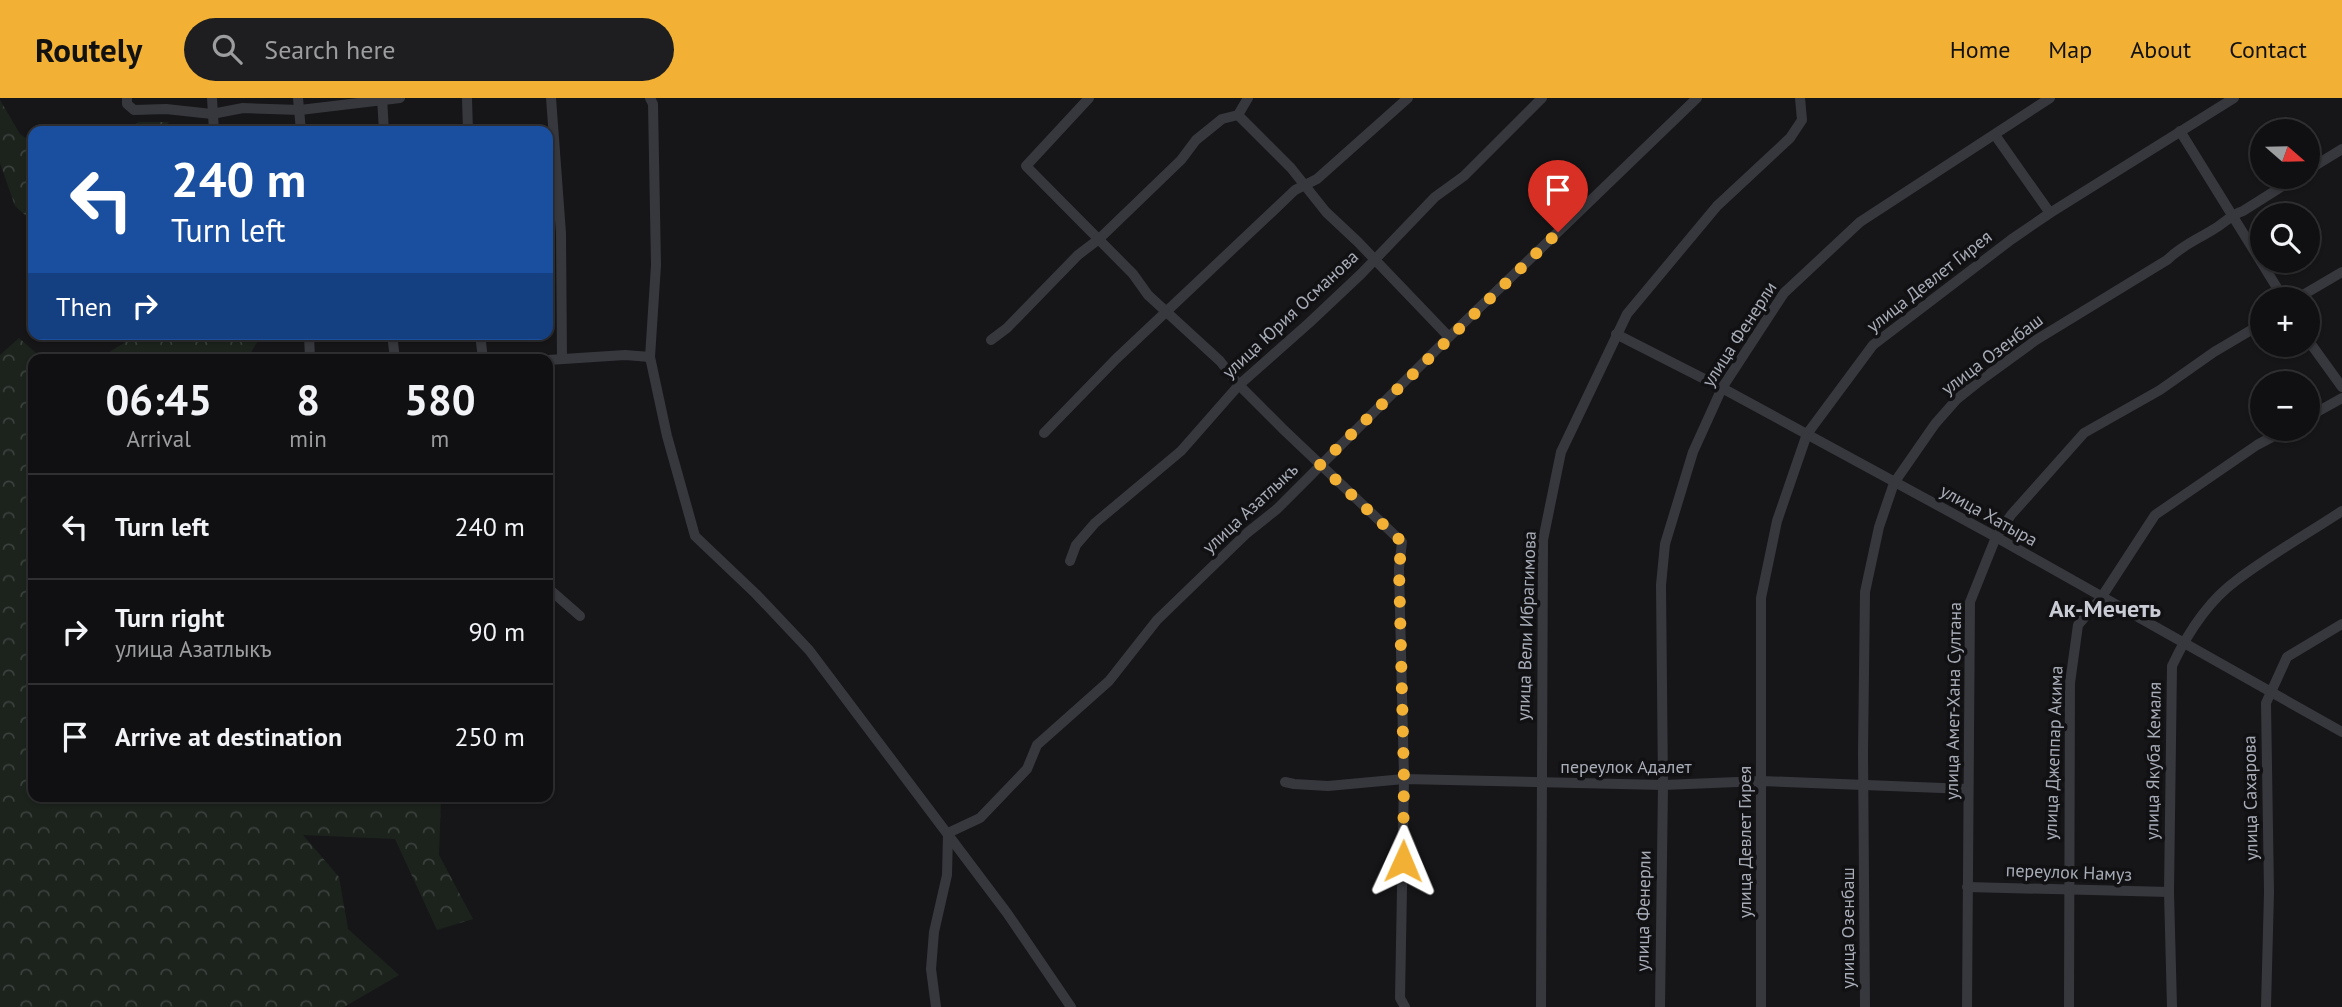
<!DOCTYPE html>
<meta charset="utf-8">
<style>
:root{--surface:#101012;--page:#1e1e20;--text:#f1f3f6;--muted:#9c9d9f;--line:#303032;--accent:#f2b134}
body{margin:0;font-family:"PT Sans",sans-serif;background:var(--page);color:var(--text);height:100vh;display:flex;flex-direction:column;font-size:26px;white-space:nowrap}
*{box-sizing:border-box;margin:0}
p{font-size:23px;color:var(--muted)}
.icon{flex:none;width:38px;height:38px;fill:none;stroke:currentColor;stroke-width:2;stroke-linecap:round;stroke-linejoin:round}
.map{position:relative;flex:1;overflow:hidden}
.sheet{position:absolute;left:28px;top:256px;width:525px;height:448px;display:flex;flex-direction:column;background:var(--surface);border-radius:14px;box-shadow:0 2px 5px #0004,0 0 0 2px var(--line)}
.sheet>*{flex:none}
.banner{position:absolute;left:28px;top:28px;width:525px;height:214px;border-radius:14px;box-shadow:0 2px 5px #0004,0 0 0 2px var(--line);background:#1a4fa0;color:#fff;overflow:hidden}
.needle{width:46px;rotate:110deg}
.tools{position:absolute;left:2250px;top:21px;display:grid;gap:14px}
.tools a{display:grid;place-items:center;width:70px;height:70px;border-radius:50%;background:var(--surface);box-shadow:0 2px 5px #0004,0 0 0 2px var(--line);font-size:35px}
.pin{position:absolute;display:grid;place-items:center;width:60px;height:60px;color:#fff;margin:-72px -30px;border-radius:50% 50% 50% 0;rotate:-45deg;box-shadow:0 0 7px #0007}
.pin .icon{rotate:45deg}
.me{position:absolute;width:77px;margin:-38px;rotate:1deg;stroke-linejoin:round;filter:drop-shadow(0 0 5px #0008)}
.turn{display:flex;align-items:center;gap:24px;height:147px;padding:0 28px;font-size:32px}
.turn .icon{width:91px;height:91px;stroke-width:2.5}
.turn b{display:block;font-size:49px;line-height:60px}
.then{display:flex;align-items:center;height:66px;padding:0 28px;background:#0003;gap:14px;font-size:26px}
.eta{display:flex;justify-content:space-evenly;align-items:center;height:119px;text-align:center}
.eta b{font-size:42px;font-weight:700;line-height:49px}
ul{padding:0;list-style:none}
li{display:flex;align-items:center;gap:21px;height:105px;padding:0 28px;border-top:2px solid var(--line)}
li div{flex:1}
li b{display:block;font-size:26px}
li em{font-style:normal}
header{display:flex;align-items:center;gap:42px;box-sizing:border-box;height:98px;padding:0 35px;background:var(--accent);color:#111}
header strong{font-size:33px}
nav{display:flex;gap:38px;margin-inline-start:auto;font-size:24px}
.search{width:490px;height:63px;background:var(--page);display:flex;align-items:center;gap:18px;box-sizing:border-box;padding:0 24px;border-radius:38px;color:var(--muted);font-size:26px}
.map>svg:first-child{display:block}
</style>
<header>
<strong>Routely</strong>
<div class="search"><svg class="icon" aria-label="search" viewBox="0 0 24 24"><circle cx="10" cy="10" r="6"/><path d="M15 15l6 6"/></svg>Search here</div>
<nav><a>Home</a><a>Map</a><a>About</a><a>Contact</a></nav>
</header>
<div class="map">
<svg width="2342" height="909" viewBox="0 0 2342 909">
<defs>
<pattern id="forest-crowns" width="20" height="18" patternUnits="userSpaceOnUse" patternTransform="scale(1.75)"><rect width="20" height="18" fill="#1c231d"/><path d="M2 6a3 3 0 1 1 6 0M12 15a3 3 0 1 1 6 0" fill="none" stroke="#3a403c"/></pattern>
</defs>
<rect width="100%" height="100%" fill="#161618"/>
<g fill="url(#forest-crowns)">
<polygon points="0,2 20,36 33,45 33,124 15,108 0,65"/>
<polygon points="139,24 169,24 161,33 126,33"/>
<polygon points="132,236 262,236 247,261 98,261 124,245"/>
<polygon points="19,240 43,261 33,261 33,698 441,698 439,757 473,821 437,832 395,741 303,737 339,779 348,831 399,877 344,909 0,909 0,257"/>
</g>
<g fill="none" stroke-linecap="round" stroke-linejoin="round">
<g stroke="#37383d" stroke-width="10">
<polyline points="127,0 127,6 134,12 166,11 212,16 243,10 300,12 400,0"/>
<polyline points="212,0 214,33"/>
<polyline points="298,0 301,33"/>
<polyline points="382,0 384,33"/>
<polyline points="467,0 468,33"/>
<polyline points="551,0 561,135 562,261"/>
<polyline points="650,0 653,6 656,167 650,259 667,338 695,438 756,496 809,552 1007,815 1071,909"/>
<polyline points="1089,0 1026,68 1133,176 1148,197 1220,263 1239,287 1282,330 1402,444 1399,470 1404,681 1400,900 1405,909"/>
<polyline points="1248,0 1238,17 1291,70 1326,114 1358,144 1449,239"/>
<polyline points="2180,33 2284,201"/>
<polyline points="1995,37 2050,115"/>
<polyline points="2308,72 2342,51"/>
<polyline points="2296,201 2342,174"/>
<polyline points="309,236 310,261"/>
<polyline points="392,236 395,261"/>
<polyline points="480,236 483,261"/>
<polyline points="1616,236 1722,290 1996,439 2342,634"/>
<polyline points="991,242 1007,230 1078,157 1099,141 1181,62 1196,42 1222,21 1238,17"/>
<polyline points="2308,242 2342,289"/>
<polyline points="548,262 625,257 650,259"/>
<polyline points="2308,319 2342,300"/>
<polyline points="1044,335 1116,261 1274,112 1295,92 1317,81 1408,0"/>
<polyline points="1070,463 1076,447 1095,425 1181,353 1239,287 1309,225 1361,176 1435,99 1464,78 1542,0"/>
<polyline points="548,490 580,518"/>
<polyline points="1285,684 1294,686 1328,688 1404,681 1663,687 1762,683 1968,691"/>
<polyline points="1967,789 2169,794"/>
<polyline points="936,909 931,871 934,834 947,777 948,735 980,720 1027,671 1037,647 1109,583 1157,522 1247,435 1277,411 1449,239 1697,0"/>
<polyline points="1541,909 1543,442 1561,354 1627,216 1717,108 1790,40 1802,22 1800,0"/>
<polyline points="1660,909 1663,687 1661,487 1665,446 1693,354 1722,290 1784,195 1860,124 2050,0"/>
<polyline points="1761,909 1761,500 1777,423 1807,336 1873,247 2012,141 2050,115 2234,0"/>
<path d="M1865 909 1863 655 1865 494 1879 429 1894 385 1935 326 1957 301 1977 285 2036 242 2167 162C2184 146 2195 143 2214 131 2224 125 2231 117 2243 113L2297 79"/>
<polyline points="1967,909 1970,504 1996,439 2011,417 2084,335 2160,292 2214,254 2263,225"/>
<polyline points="2069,909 2070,585 2078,527 2101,500 2155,417 2257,347 2287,331"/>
<path d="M2172 909 2169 794 2172 568C2187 536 2208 503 2237 482 2270 457 2307 436 2342 413"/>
<polyline points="2266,909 2269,794 2266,605 2287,559 2342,526"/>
</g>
</g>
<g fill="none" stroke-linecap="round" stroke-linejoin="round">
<polyline stroke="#f2b134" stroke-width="12" stroke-dasharray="0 21.6" points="1403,763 1404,681 1399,470 1402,444 1320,367 1558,134"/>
</g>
<g text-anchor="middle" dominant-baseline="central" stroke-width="7" stroke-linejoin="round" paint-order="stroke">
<g font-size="18" fill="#a8adb8" stroke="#111113">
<text transform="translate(1929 183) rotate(-38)">улица Девлет Гирея</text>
<text transform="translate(1290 216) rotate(-43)">улица Юрия Османова</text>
<text transform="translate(1739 236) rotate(-57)">улица Фенерли</text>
<text transform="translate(1992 256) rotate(-37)">улица Озенбаш</text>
<text transform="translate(1250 410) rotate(-43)">улица Азатлыкъ</text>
<text transform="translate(1989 417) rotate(29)">улица Хатыра</text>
<text transform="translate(1526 528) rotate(-88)">улица Вели Ибрагимова</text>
<text transform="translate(1953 603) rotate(-89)">улица Амет-Хана Султана</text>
<text transform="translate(2053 655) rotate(-88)">улица Джеппар Акима</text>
<text transform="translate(2153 663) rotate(-89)">улица Якуба Кемаля</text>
<text x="1626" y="668">переулок Адалет</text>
<text transform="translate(2250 700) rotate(-91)">улица Сахарова</text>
<text transform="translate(1744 744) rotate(-90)">улица Девлет Гирея</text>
<text transform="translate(2069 774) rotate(2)">переулок Намуз</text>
<text transform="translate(1643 813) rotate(-89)">улица Фенерли</text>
<text transform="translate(1847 830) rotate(-90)">улица Озенбаш</text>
</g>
<g font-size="24" font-weight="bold" fill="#c9ccd4" stroke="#111113">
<text x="2105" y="510">Ак-Мечеть</text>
</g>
</g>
</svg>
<div class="tools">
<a><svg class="needle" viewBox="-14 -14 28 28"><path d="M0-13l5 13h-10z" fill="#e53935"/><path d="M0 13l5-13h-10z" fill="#9c9d9f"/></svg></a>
<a><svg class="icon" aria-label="search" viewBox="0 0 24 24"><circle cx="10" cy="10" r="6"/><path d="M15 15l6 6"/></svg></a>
<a>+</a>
<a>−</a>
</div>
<div class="pin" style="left:1558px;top:134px;background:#d93025"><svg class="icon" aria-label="arrive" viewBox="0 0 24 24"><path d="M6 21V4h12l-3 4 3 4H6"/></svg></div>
<svg class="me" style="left:1403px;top:763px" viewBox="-20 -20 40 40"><path d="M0-17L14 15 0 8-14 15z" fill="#f2b134" stroke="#fff" stroke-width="4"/></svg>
<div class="banner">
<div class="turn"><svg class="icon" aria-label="left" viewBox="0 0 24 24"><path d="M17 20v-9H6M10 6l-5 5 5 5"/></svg><div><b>240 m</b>Turn left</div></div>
<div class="then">Then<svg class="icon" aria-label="right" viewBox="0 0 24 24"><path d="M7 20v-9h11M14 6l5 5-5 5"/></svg></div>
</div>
<section class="sheet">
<div class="eta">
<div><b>06:45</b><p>Arrival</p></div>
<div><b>8</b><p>min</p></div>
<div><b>580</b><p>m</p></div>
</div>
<ul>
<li><svg class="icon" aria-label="left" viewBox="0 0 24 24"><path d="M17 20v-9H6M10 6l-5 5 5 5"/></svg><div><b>Turn left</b></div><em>240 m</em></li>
<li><svg class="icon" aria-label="right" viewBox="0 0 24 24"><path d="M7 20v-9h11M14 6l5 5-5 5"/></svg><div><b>Turn right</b><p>улица Азатлыкъ</p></div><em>90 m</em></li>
<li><svg class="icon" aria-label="arrive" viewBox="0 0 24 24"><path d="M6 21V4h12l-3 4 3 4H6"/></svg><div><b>Arrive at destination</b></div><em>250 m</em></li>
</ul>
</section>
</div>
